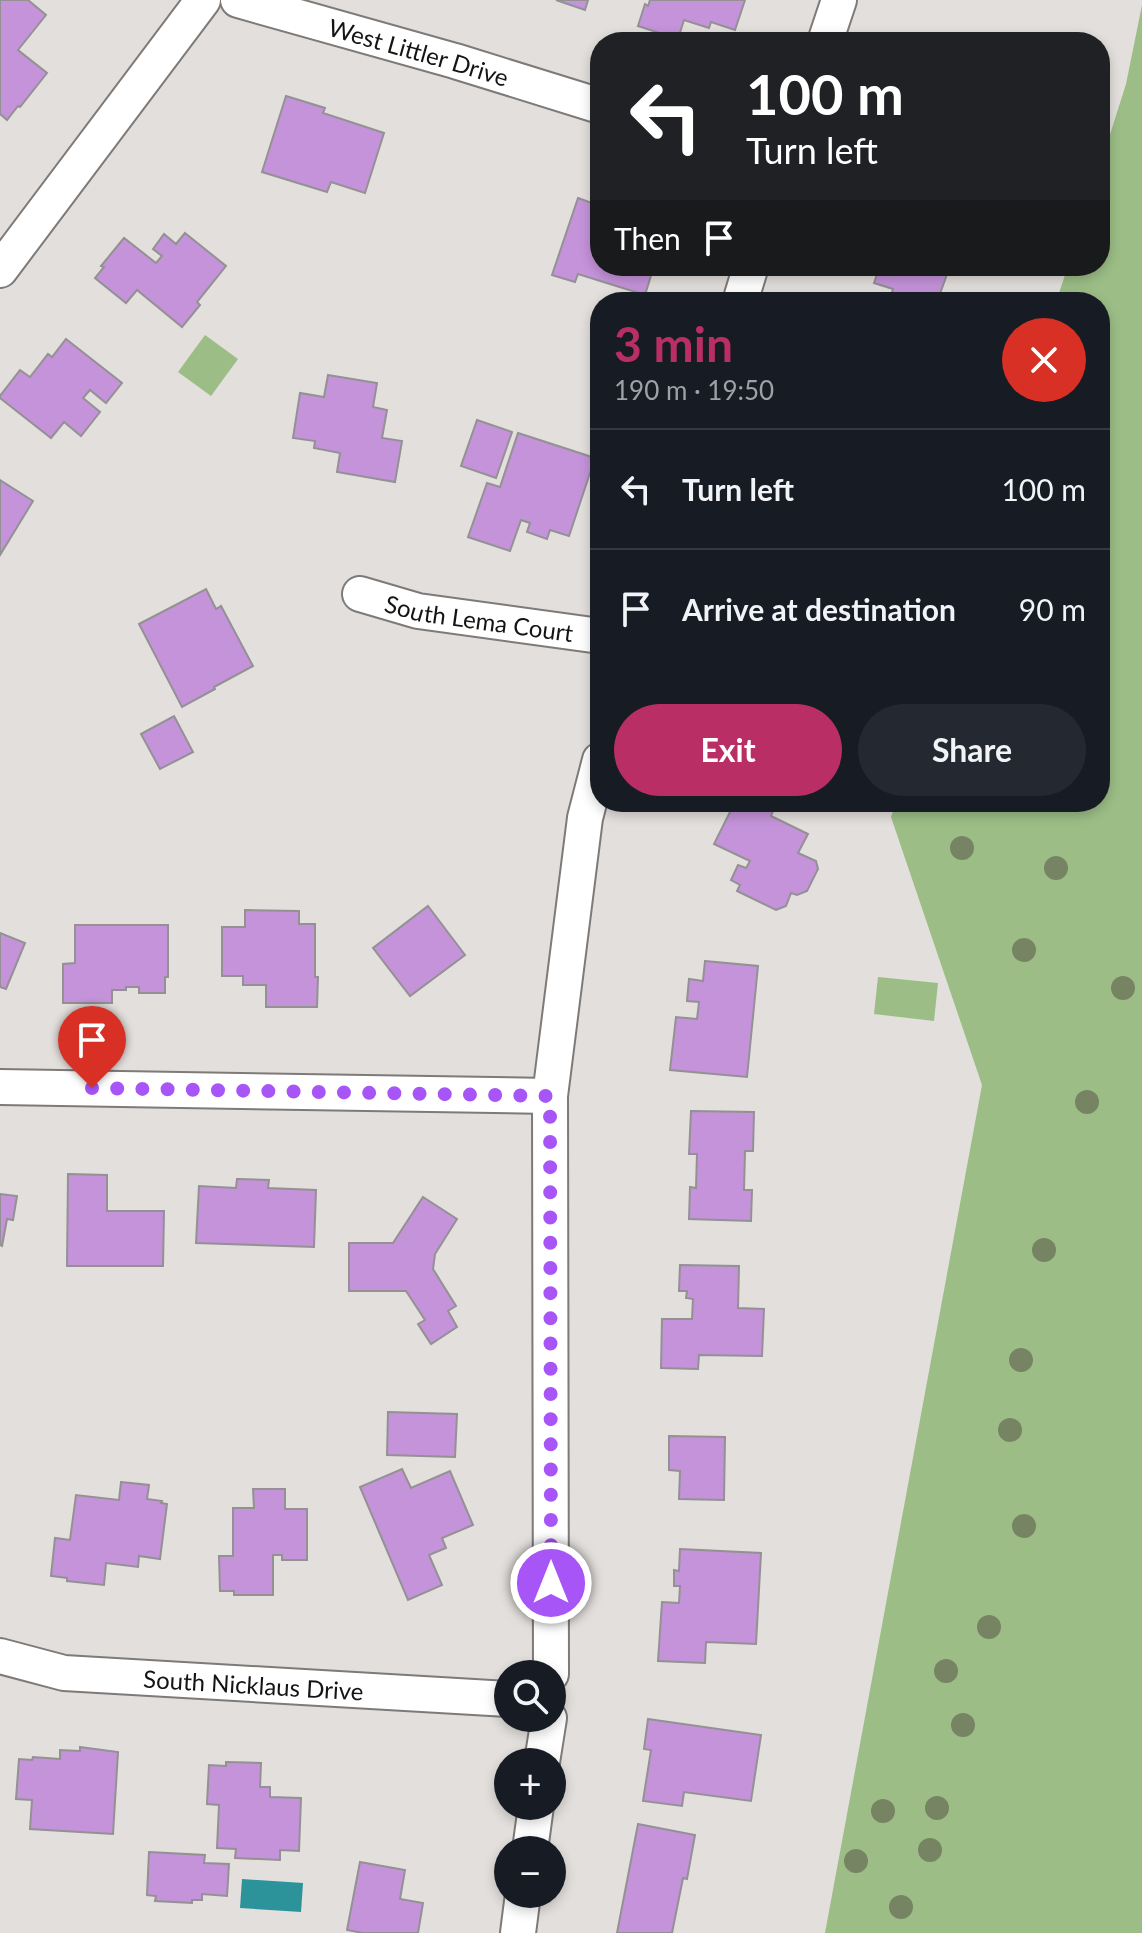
<!DOCTYPE html>
<meta charset="utf-8">
<style>
:root{--surface:#171b24;--page:#242831;--text:#f1f3f6;--muted:#9ea1a6;--line:#363941;--accent:#ba2e66}
body{margin:0;font-family:Lato,sans-serif;background:var(--page);color:var(--text);height:100vh;display:flex;flex-direction:column;font-size:30px;white-space:nowrap}
*{box-sizing:border-box;margin:0}
p{font-size:26px;color:var(--muted)}
.icon{flex:none;width:44px;height:44px;fill:none;stroke:currentColor;stroke-width:2;stroke-linecap:round;stroke-linejoin:round}
.map{position:relative;flex:1;overflow:hidden}
.details{position:absolute;left:590px;top:292px;width:520px;height:520px;display:flex;flex-direction:column;background:var(--surface);border-radius:32px;box-shadow:0 4px 12px #0003}
.details>*{flex:none}
.banner{position:absolute;left:590px;top:32px;width:520px;height:244px;border-radius:32px;box-shadow:0 4px 12px #0003;background:#202124;color:#fff;overflow:hidden}
.buttons{position:absolute;left:494px;top:1660px;display:grid;gap:16px}
.buttons a{display:grid;place-items:center;width:72px;height:72px;border-radius:50%;background:var(--surface);box-shadow:0 4px 12px #0003;font-size:40px}
.pin{position:absolute;display:grid;place-items:center;width:68px;height:68px;color:#fff;margin:-82px -34px;border-radius:50% 50% 50% 0;rotate:-45deg;box-shadow:0 0 8px #0007}
.pin .icon{rotate:45deg}
.me{position:absolute;width:88px;margin:-44px;rotate:0deg;stroke-linejoin:round;filter:drop-shadow(0 0 6px #0008)}
.turn{display:flex;align-items:center;gap:28px;height:168px;padding:0 24px;font-size:36px}
.turn .icon{width:104px;height:104px;stroke-width:2.5}
.turn b{display:block;font-size:56px;line-height:68px}
.then{display:flex;align-items:center;height:76px;padding:0 24px;background:#0003;gap:16px;font-size:30px}
.round{display:grid;place-items:center;flex:none;width:84px;height:84px;border-radius:42px;background:var(--page)}
.head{display:flex;align-items:center;justify-content:space-between;height:136px;padding:0 24px}
h1{font-size:48px;font-weight:700;line-height:60px;color:var(--accent)}
.primary-button{display:flex;gap:16px;margin-top:auto;padding:16px 24px}
.primary-button a{flex:1;height:92px;border-radius:48px;background:var(--accent);color:#fff;font-size:32px;font-weight:700;line-height:92px;text-align:center}
.primary-button a+a{background:var(--page);color:var(--text)}
ul{padding:0;list-style:none}
li{display:flex;align-items:center;gap:24px;height:120px;padding:0 24px;border-top:2px solid var(--line)}
li div{flex:1}
li b{display:block;font-size:30px}
li em{font-style:normal}
.map>svg:first-child{display:block}
</style>
<div class="map">
<svg width="1142" height="1933" viewBox="0 0 1142 1933">
<rect width="100%" height="100%" fill="#e2dfdc"/>
<g fill="#9cbe86">
<polygon points="1142,5 1142,1933 825,1933 982,1085 891,817 896,802 1100,802 1100,302 1056,302 1068,266 1100,266 1100,166 1126,84"/>
<polygon points="205,335 238,359 211,396 178,372"/>
<polygon points="878,977 938,983 934,1021 874,1014"/>
</g>
<polygon fill="#2c939b" points="242,1879 303,1883 301,1912 240,1908"/>
<g fill="#c593da" stroke="#939194" stroke-width="2">
<polygon points="0,0 28,0 46,15 18,50 47,73 20,107 18,106 7,120 0,114"/>
<polygon points="556,0 588,0 585,10"/>
<polygon points="650,0 745,0 735,30 711,22 709,28 684,20 678,39 638,26 645,4 648,6"/>
<polygon points="286,96 325,108 323,113 384,133 365,193 331,182 327,192 262,172"/>
<polygon points="578,198 600,206 600,266 654,266 645,295 578,274 575,282 552,275"/>
<polygon points="185,233 226,266 197,302 200,305 182,327 137,290 126,303 95,278 104,267 101,266 124,238 156,263 162,256 153,249 164,234 176,244"/>
<polygon points="880,266 950,266 937,302 889,301 893,289 874,283"/>
<polygon points="66,339 122,383 106,403 90,390 83,398 100,412 81,436 64,422 51,438 0,398 0,396 20,370 30,377 48,354 52,357"/>
<polygon points="328,375 377,383 373,407 387,410 382,438 402,441 395,482 337,472 340,453 314,448 315,441 293,438 300,393 324,397"/>
<polygon points="477,420 512,432 496,478 461,466"/>
<polygon points="518,433 595,458 569,536 550,530 547,539 527,532 530,523 521,520 510,551 468,537 487,483 500,487"/>
<polygon points="0,480 33,501 0,555"/>
<polygon points="206,589 216,609 221,606 253,666 214,687 215,689 182,707 139,624"/>
<polygon points="174,716 193,752 160,769 141,734"/>
<polygon points="735,802 754,802 773,811 771,816 808,834 798,853 816,861 818,869 807,891 797,895 791,893 786,906 776,910 737,891 740,885 731,880 738,865 746,868 750,861 714,844"/>
<polygon points="428,906 465,955 410,996 373,948"/>
<polygon points="245,910 299,911 299,924 315,924 315,977 318,977 317,1007 266,1007 266,985 243,985 243,976 222,976 222,927 245,927"/>
<polygon points="75,925 168,925 168,977 165,977 165,993 139,993 139,987 126,987 126,990 112,990 112,1003 63,1003 63,964 75,963"/>
<polygon points="0,933 25,943 6,989 0,987"/>
<polygon points="705,961 758,966 747,1077 670,1070 676,1017 697,1019 699,1002 687,1001 689,979 703,981"/>
<polygon points="691,1111 754,1112 753,1151 745,1151 744,1190 752,1190 751,1221 689,1219 690,1187 696,1188 697,1154 689,1154"/>
<polygon points="68,1174 107,1175 107,1211 164,1211 163,1266 67,1266"/>
<polygon points="237,1179 269,1180 268,1188 316,1190 314,1247 196,1243 199,1186 236,1188"/>
<polygon points="0,1194 17,1196 13,1220 7,1219 2,1246 0,1245"/>
<polygon points="423,1197 457,1219 435,1254 433,1269 456,1306 448,1311 457,1327 431,1344 418,1324 425,1320 406,1291 349,1291 349,1243 393,1243"/>
<polygon points="680,1265 739,1266 738,1308 764,1309 762,1356 699,1355 698,1369 661,1368 662,1319 692,1319 693,1299 686,1298 687,1291 679,1291"/>
<polygon points="388,1412 457,1414 455,1457 387,1455"/>
<polygon points="669,1436 725,1437 724,1500 679,1499 680,1471 669,1470"/>
<polygon points="402,1469 411,1488 450,1471 473,1525 442,1538 446,1548 429,1555 442,1585 408,1600 360,1487"/>
<polygon points="121,1482 149,1485 147,1499 162,1501 161,1503 167,1504 160,1559 139,1556 138,1567 106,1563 104,1585 67,1581 67,1578 51,1576 55,1538 70,1540 76,1495 119,1500"/>
<polygon points="253,1489 285,1489 285,1509 307,1509 307,1560 282,1560 282,1555 273,1555 273,1595 234,1595 234,1591 220,1591 219,1556 233,1556 233,1508 254,1508"/>
<polygon points="680,1549 761,1553 756,1644 706,1642 705,1663 658,1661 662,1602 679,1603 680,1586 674,1586 674,1570 679,1571"/>
<polygon points="648,1719 761,1735 751,1801 684,1792 682,1806 643,1801 651,1750 644,1749"/>
<polygon points="80,1747 118,1752 113,1834 30,1829 32,1800 16,1799 19,1759 32,1760 33,1757 60,1759 60,1750 80,1751"/>
<polygon points="226,1762 261,1763 260,1787 270,1787 270,1797 301,1798 299,1851 280,1850 280,1860 235,1858 236,1849 217,1848 219,1805 207,1804 209,1765 226,1766"/>
<polygon points="638,1824 695,1835 687,1879 683,1878 672,1933 617,1933"/>
<polygon points="149,1852 205,1855 204,1863 229,1864 227,1896 202,1894 202,1900 192,1900 192,1903 155,1901 156,1896 147,1895"/>
<polygon points="360,1862 405,1870 400,1899 423,1903 418,1933 363,1933 347,1930"/>
</g>
<g fill="none" stroke-linecap="round" stroke-linejoin="round">
<g stroke="#7d7a78" stroke-width="38">
<g id="street">
<path id="s1" d="M238 0 455 61 600 106"/>
<polyline points="825,42 839,0"/>
<polyline points="0,270 203,0"/>
<polyline points="740,302 751,266"/>
<path id="s2" d="M360 594 418 611 600 636"/>
<polyline points="0,1087 550,1096"/>
<path id="s3" d="M0 1656 64 1673 508 1699"/>
<polyline points="551,1674 550,1096 585,818 600,760"/>
<polyline points="542,1762 549,1718"/>
<polyline points="530,1850 536,1806"/>
<polyline points="518,1933 523,1894"/>
</g>
</g>
<use href="#street" stroke="#fff" stroke-width="34"/>
</g>
<g fill="#768464">
<circle cx="962" cy="848" r="12"/>
<circle cx="1056" cy="868" r="12"/>
<circle cx="1024" cy="950" r="12"/>
<circle cx="1123" cy="988" r="12"/>
<circle cx="1087" cy="1102" r="12"/>
<circle cx="1044" cy="1250" r="12"/>
<circle cx="1021" cy="1360" r="12"/>
<circle cx="1010" cy="1430" r="12"/>
<circle cx="1024" cy="1526" r="12"/>
<circle cx="989" cy="1627" r="12"/>
<circle cx="946" cy="1671" r="12"/>
<circle cx="963" cy="1725" r="12"/>
<circle cx="937" cy="1808" r="12"/>
<circle cx="883" cy="1811" r="12"/>
<circle cx="930" cy="1850" r="12"/>
<circle cx="856" cy="1861" r="12"/>
<circle cx="901" cy="1907" r="12"/>
</g>
<g fill="none" stroke-linecap="round" stroke-linejoin="round">
<polyline stroke="#a855f7" stroke-width="14" stroke-dasharray="0 25.2" points="92,1088 550,1096 551,1583"/>
</g>
<g text-anchor="middle" dominant-baseline="central" stroke-width="6" stroke-linejoin="round" paint-order="stroke">
<g font-size="24" fill="#151413" stroke="#e2dfdc">
<text stroke="none"><textPath href="#s1" startOffset="188">West Littler Drive</textPath></text>
<text stroke="none"><textPath href="#s2" startOffset="122">South Lema Court</textPath></text>
<text stroke="none"><textPath href="#s3" startOffset="256">South Nicklaus Drive</textPath></text>
</g>
</g>
</svg>
<div class="buttons">
<a><svg class="icon" aria-label="search" viewBox="0 0 24 24"><circle cx="10" cy="10" r="6"/><path d="M15 15l6 6"/></svg></a>
<a>+</a>
<a>−</a>
</div>
<div class="pin" style="left:92px;top:1088px;background:#d93025"><svg class="icon" aria-label="arrive" viewBox="0 0 24 24"><path d="M6 21V4h12l-3 4 3 4H6"/></svg></div>
<svg class="me" style="left:551px;top:1583px" viewBox="-20 -20 40 40"><circle r="17" fill="#a855f7" stroke="#fff" stroke-width="3"/><path d="M0-11L8 9 0 5-8 9z" fill="#fff"/></svg>
<div class="banner">
<div class="turn"><svg class="icon" aria-label="left" viewBox="0 0 24 24"><path d="M17 20v-9H6M10 6l-5 5 5 5"/></svg><div><b>100 m</b>Turn left</div></div>
<div class="then">Then<svg class="icon" aria-label="arrive" viewBox="0 0 24 24"><path d="M6 21V4h12l-3 4 3 4H6"/></svg></div>
</div>
<section class="details">
<div class="head"><div><h1>3 min</h1><p>190 m · 19:50</p></div><a class="round" style="background:#d93025;color:#fff"><svg class="icon" aria-label="close" viewBox="0 0 24 24"><path d="M6 6l12 12M18 6L6 18"/></svg></a></div>
<ul>
<li><svg class="icon" aria-label="left" viewBox="0 0 24 24"><path d="M17 20v-9H6M10 6l-5 5 5 5"/></svg><div><b>Turn left</b></div><em>100 m</em></li>
<li><svg class="icon" aria-label="arrive" viewBox="0 0 24 24"><path d="M6 21V4h12l-3 4 3 4H6"/></svg><div><b>Arrive at destination</b></div><em>90 m</em></li>
</ul>
<div class="primary-button"><a>Exit</a><a>Share</a></div>
</section>
</div>
